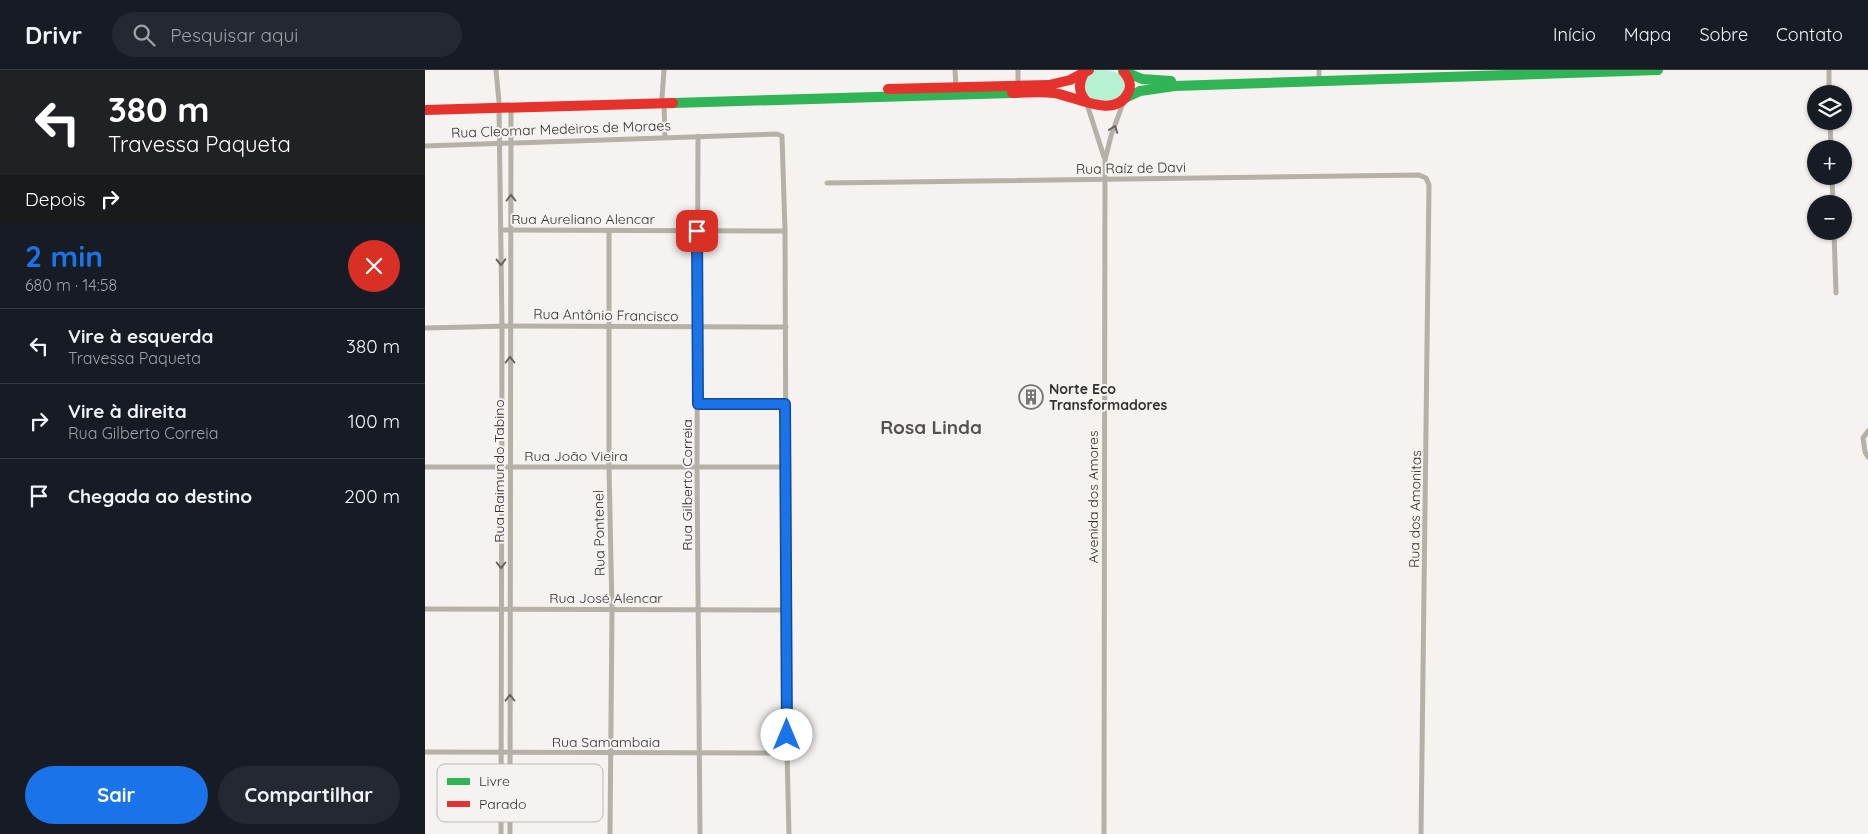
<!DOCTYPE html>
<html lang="pt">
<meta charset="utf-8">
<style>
:root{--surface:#171b24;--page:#242831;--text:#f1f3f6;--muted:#9ea1a6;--line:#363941;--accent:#1a73e8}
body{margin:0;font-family:Quicksand,sans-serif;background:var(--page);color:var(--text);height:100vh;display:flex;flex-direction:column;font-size:19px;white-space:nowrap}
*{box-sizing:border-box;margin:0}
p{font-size:16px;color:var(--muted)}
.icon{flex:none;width:28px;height:28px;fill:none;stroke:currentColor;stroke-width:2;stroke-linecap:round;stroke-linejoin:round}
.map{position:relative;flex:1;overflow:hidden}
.sheet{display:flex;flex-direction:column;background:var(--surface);width:425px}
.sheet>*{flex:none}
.banner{background:#202124;color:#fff;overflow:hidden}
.buttons{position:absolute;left:1382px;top:15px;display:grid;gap:10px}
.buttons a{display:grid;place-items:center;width:45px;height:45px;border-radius:50%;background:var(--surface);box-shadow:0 1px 4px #0004;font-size:25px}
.pin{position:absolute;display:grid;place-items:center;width:42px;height:42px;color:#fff;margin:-21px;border-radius:10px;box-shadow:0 2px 8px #0006}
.me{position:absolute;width:55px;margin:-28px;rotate:0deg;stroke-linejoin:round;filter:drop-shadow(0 0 4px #0008)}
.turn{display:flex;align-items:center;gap:18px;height:105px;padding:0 25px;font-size:22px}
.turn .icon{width:65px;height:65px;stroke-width:2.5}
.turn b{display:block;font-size:35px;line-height:42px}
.then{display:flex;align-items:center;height:48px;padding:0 25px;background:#0003;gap:10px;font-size:19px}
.round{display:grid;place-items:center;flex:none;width:52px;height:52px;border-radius:26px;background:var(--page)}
.headline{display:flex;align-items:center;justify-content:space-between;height:85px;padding:0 25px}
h1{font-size:30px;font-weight:800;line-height:38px;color:var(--accent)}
.action{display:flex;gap:10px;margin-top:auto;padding:10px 25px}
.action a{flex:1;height:58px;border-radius:30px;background:var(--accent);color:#fff;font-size:20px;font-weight:800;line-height:58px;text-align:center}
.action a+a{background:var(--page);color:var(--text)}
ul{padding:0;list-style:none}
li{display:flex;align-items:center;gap:15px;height:75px;padding:0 25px;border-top:1px solid var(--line)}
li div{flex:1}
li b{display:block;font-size:19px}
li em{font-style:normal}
header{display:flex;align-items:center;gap:30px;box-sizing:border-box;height:70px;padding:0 25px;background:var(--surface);border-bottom:1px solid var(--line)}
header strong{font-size:24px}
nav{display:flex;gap:28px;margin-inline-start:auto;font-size:18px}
.search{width:350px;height:45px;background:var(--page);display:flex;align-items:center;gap:12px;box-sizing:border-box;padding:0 18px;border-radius:28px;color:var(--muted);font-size:19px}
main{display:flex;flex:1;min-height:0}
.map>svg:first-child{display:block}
</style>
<header>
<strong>Drivr</strong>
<div class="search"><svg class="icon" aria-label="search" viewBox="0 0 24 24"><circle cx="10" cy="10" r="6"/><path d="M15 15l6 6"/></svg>Pesquisar aqui</div>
<nav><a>Início</a><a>Mapa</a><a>Sobre</a><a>Contato</a></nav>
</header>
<main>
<section class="sheet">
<div class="banner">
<div class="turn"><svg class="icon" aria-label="left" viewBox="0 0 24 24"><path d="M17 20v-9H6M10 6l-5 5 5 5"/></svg><div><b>380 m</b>Travessa Paqueta</div></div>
<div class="then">Depois<svg class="icon" aria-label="right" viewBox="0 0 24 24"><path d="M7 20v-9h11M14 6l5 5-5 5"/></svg></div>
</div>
<div class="headline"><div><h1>2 min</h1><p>680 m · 14:58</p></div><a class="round" style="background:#d93025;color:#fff"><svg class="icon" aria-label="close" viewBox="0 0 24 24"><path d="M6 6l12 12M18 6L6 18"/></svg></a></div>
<ul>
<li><svg class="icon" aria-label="left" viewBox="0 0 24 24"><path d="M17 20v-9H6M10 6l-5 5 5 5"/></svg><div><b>Vire à esquerda</b><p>Travessa Paqueta</p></div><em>380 m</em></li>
<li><svg class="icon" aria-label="right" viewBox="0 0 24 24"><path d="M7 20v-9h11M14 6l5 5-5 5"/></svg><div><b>Vire à direita</b><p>Rua Gilberto Correia</p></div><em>100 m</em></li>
<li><svg class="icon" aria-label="arrive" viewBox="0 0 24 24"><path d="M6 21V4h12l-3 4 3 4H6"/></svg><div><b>Chegada ao destino</b></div><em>200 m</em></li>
</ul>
<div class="action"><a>Sair</a><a>Compartilhar</a></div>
</section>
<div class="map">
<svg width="1443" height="764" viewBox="0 0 1443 764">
<rect width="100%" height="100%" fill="#f5f2f0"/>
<path fill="#b7f1d4" d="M670 0C688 0 703 1 699 23L687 32 669 33 658 23V10Z"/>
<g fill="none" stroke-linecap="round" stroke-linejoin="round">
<g stroke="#b5b1a7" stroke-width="5">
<polyline points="71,0 74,32"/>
<polyline points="530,0 531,16"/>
<polyline points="593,0 593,16"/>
<polyline points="894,0 894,7"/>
<polyline points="1404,0 1404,24"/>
<polyline points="237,28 239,0"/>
<polyline points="661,31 679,87"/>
<polyline points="239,33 240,66"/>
<polyline points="74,39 77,256 76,764"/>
<polyline points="1405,51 1406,79"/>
<polyline points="273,66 272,397 275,764"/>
<polyline points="0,76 352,64 357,66 360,161 362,683 364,764"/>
<polyline points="1407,106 1408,134"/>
<polyline points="402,113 994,105 1001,108 1004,115 996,764"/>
<polyline points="76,160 360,161"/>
<polyline points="184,161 184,397 187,539 185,764"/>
<polyline points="1409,161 1411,223"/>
<polyline points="0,258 85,256 361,257"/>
<polyline points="273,334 360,334"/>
<polyline points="1443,361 1438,368 1440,382 1443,387"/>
<polyline points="0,397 361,397"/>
<polyline points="0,539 362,540"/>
<polyline points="0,682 362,683"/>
<polyline points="85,764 86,38"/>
<polyline points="679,764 680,90 686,66 698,33"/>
</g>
<g stroke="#30b455" stroke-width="10">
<polyline points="698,1 717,9 746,11"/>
<polyline points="700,28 715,21 750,16 1233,0"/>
<polyline points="248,33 587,23"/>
</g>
<g stroke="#e5322d" stroke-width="10">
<path d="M658 5C653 15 654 23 661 31"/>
<polyline points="463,19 624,15 645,10 664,0"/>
<path d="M587 23C601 23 615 21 629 23 650 26 690 50 703 23 707 16 704 8 699 2"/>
<polyline points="0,40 248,33"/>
</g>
</g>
<defs><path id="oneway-chevron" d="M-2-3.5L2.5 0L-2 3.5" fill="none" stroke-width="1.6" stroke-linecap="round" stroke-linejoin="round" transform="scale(1.25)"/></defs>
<g stroke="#676460">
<use href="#oneway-chevron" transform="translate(689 59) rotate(-70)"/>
<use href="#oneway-chevron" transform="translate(86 128) rotate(-90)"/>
<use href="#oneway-chevron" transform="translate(76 192) rotate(89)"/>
<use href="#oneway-chevron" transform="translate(85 290) rotate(-90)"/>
<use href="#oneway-chevron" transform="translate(76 495) rotate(90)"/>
<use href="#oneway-chevron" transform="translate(85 628) rotate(-90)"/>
</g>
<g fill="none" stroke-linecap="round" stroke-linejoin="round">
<g stroke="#114b97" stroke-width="12">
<polyline id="route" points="272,161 273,334 360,334 362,665"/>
</g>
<use href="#route" stroke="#1a73e8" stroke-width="9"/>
</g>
<defs>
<g id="building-ring" transform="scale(1.25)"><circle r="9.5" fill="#f6f2ef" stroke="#777573" stroke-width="1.5"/><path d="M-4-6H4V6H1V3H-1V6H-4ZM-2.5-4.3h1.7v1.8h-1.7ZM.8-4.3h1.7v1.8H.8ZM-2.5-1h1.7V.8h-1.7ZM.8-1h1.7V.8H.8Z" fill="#777573"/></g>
</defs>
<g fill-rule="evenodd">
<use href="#building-ring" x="606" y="327"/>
</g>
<g text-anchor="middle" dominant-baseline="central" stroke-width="4" stroke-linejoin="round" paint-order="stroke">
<g font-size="14" fill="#333130" stroke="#f6f2ef">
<text transform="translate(136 59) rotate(-2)">Rua Cleomar Medeiros de Moraes</text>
<text transform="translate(706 98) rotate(-1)">Rua Raíz de Davi</text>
<text x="158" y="149">Rua Aureliano Alencar</text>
<text transform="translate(181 245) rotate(1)">Rua Antônio Francisco</text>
<text x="151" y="386">Rua João Vieira</text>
<text transform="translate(74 401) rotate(-90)">Rua Raimundo Tabino</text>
<text transform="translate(262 415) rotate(-90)">Rua Gilberto Correia</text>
<text transform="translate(668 427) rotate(-90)">Avenida dos Amores</text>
<text transform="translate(990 439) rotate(-89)">Rua dos Amonitas</text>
<text transform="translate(174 463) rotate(-91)">Rua Pontenel</text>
<text x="181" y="528">Rua José Alencar</text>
<text x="181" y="672">Rua Samambaia</text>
</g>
<g font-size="14" font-weight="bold" fill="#333130" stroke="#f6f2ef" text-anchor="start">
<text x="624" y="319">Norte Eco<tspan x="624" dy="16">Transformadores</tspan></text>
</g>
<g font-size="19" font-weight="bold" fill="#55514f" stroke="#f6f2ef">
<text x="506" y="357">Rosa Linda</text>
</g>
</g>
<rect x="12" y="694" width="166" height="58" rx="8" fill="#f6f2ef" stroke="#bcb8b6" stroke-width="1"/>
<rect x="22" y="708" width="23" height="7" fill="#30b455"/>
<rect x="22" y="731" width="23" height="6" fill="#e5322d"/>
<g font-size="14" fill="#333130">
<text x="54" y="716">Livre</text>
<text x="54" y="739">Parado</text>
</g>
</svg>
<div class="buttons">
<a><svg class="icon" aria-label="layers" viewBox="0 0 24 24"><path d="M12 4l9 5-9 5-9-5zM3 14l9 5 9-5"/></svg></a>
<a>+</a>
<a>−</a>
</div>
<div class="pin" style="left:272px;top:161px;background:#d93025"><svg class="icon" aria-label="arrive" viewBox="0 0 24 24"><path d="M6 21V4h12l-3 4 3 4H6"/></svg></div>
<svg class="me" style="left:362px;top:665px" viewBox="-20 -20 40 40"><circle r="19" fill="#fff"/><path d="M0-13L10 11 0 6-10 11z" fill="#1a73e8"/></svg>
</div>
</main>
